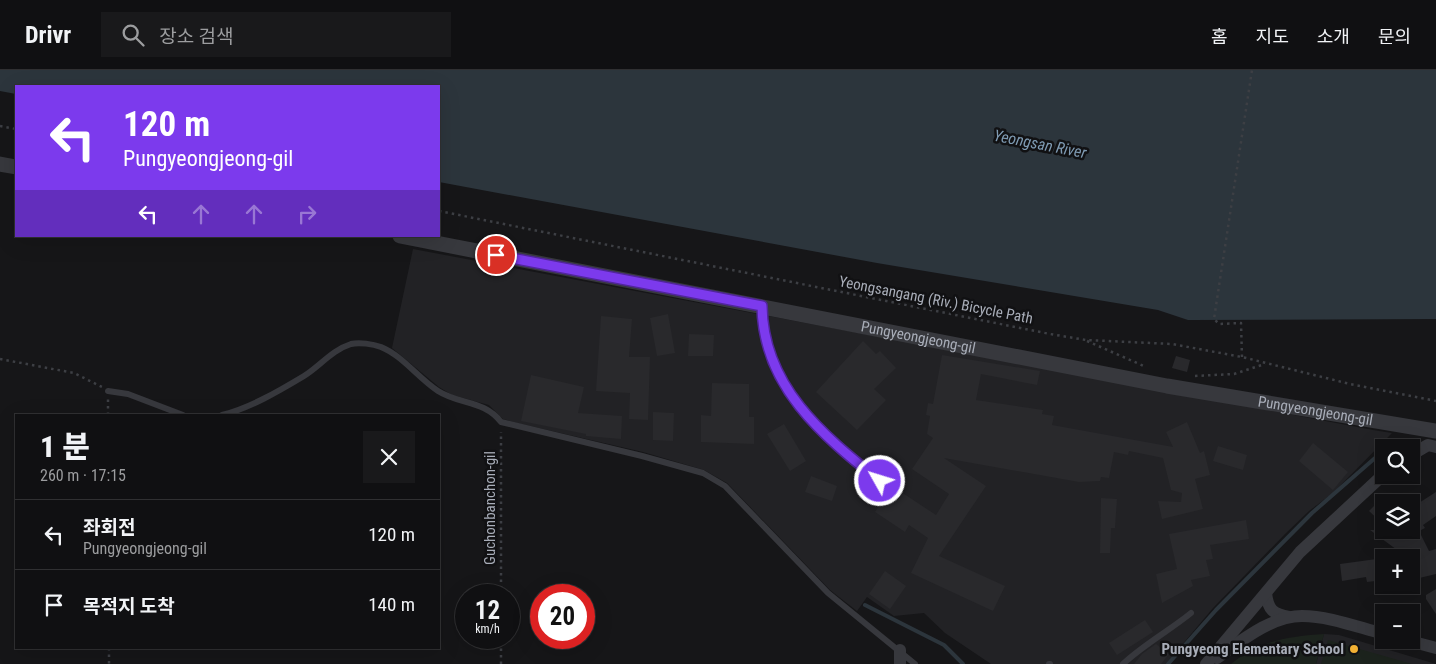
<!DOCTYPE html>
<html lang="ko">
<meta charset="utf-8">
<style>
:root{--surface:#101012;--page:#19191b;--text:#f1f3f6;--muted:#9c9d9f;--line:#303032}
body{margin:0;font-family:"Roboto Condensed","Noto Sans KR",sans-serif;background:var(--page);color:var(--text);height:100vh;display:flex;flex-direction:column;font-size:19px;white-space:nowrap}
*{box-sizing:border-box;margin:0}
p{font-size:16px;color:var(--muted)}
.icon{flex:none;width:28px;height:28px;fill:none;stroke:currentColor;stroke-width:2;stroke-linecap:round;stroke-linejoin:round}
.map{position:relative;flex:1;overflow:hidden}
.side{position:absolute;left:15px;top:344px;width:425px;height:235px;display:flex;flex-direction:column;background:var(--surface);border-radius:0px;box-shadow:0 5px 20px #0002,0 0 0 1px var(--line)}
.side>*{flex:none}
.top-card{position:absolute;left:15px;top:15px;width:425px;height:152px;border-radius:0px;box-shadow:0 5px 20px #0002,0 0 0 1px var(--line);background:#7c3aed;color:#fff;overflow:hidden}
.controls{position:absolute;left:1375px;top:369px;display:grid;gap:10px}
.controls a{display:grid;place-items:center;width:45px;height:45px;border-radius:0px;background:var(--surface);box-shadow:0 5px 20px #0002,0 0 0 1px var(--line);font-size:25px}
.speed{position:absolute;left:455px;top:514px;display:flex;gap:10px;font-size:25px;font-weight:700;text-align:center}
.speed>*{display:grid;place-content:center;width:65px;height:65px;border-radius:50%;background:var(--surface);box-shadow:0 5px 20px #0002,0 0 0 1px var(--line);line-height:1}
.speed small{font-size:12px;font-weight:400}
.speed .limit{border:8px solid #d22;background:#fff;color:#111}
.pin{position:absolute;display:grid;place-items:center;width:42px;height:42px;color:#fff;margin:-21px;border:2px solid #fff;border-radius:50%;box-shadow:0 1px 5px #0007}
.me{position:absolute;width:55px;margin:-28px;rotate:309deg;stroke-linejoin:round;filter:drop-shadow(0 0 4px #0008)}
.turn{display:flex;align-items:center;gap:18px;height:105px;padding:0 25px;font-size:22px}
.turn .icon{width:65px;height:65px;stroke-width:2.5}
.turn b{display:block;font-size:35px;line-height:42px}
.lanes{display:flex;align-items:center;height:48px;padding:0 25px;background:#0003;justify-content:center;gap:25px;direction:ltr}
.lanes .off{opacity:.35}
.round{display:grid;place-items:center;flex:none;width:52px;height:52px;border-radius:0px;background:var(--page)}
.summary{display:flex;align-items:center;justify-content:space-between;height:85px;padding:0 25px}
h1{font-size:30px;font-weight:800;line-height:38px}
ul{padding:0;list-style:none}
li{display:flex;align-items:center;gap:15px;height:70px;padding:0 25px;border-top:1px solid var(--line)}
li div{flex:1}
li b{display:block;font-size:19px}
li em{font-style:normal}
header{display:flex;align-items:center;gap:30px;box-sizing:border-box;height:70px;padding:0 25px;background:var(--surface);border-bottom:1px solid var(--line)}
header strong{font-size:24px}
nav{display:flex;gap:28px;margin-inline-start:auto;font-size:18px}
.search{width:350px;height:45px;background:var(--page);display:flex;align-items:center;gap:12px;box-sizing:border-box;padding:0 18px;border-radius:0px;color:var(--muted);font-size:19px}
.map>svg:first-child{display:block}
</style>
<header>
<strong>Drivr</strong>
<div class="search"><svg class="icon" aria-label="search" viewBox="0 0 24 24"><circle cx="10" cy="10" r="6"/><path d="M15 15l6 6"/></svg>장소 검색</div>
<nav><a>홈</a><a>지도</a><a>소개</a><a>문의</a></nav>
</header>
<div class="map">
<svg width="1436" height="594" viewBox="0 0 1436 594">
<rect width="100%" height="100%" fill="#161618"/>
<g fill="#222225">
<polygon points="413,179 1373,360 1392,363 1333,423 1309,441 1285,464 1213,538 1166,594 991,594 945,563 924,543 894,546 867,527 857,541 830,520 727,413 704,400 643,382 517,353 503,349 489,335 452,325 439,317 392,278"/>
<polygon points="1324,564 1339,565 1436,594 1316,594"/>
</g>
<g fill="#1c231d">
<path d="M1324 564 1316 594H1231C1258 571 1290 566 1324 564Z"/>
<polygon points="1328,570 1412,594 1321,594"/>
</g>
<polygon fill="#2c353c" points="0,0 1436,0 1436,249 1188,250 1158,240 877,193 439,112 439,16 16,16 16,24 0,21"/>
<g fill="none" stroke-linecap="round" stroke-linejoin="round">
<g stroke="#2c353c" stroke-width="4">
<polyline points="865,535 944,575 963,594"/>
<polyline points="1168,594 1216,540 1312,443 1375,388"/>
</g>
</g>
<g fill="#29292c">
<polygon points="668,244 675,283 657,286 650,248"/>
<polygon points="601,246 632,249 629,287 650,287 648,350 629,349 630,323 596,321"/>
<polygon points="689,264 714,265 713,286 688,286"/>
<polygon points="863,271 876,284 880,281 896,298 874,319 886,330 857,360 816,322"/>
<polygon points="942,285 1040,301 1037,315 981,304 976,330 1043,340 1042,344 1054,346 1052,355 1173,377 1166,362 1187,352 1200,383 1204,381 1210,405 1195,409 1203,439 1162,449 1158,431 1181,432 1182,423 1171,420 1163,388 1129,381 1128,385 1114,382 1109,408 1101,407 1100,411 1079,412 944,388 986,416 939,486 1005,516 993,541 911,503 928,468 909,455 905,462 875,442 892,416 936,445 949,424 912,399 933,368 927,364 930,346 926,345 928,333 933,334"/>
<polygon points="1176,286 1190,290 1187,302 1172,298"/>
<polygon points="531,305 584,317 578,343 622,346 621,369 586,366 586,364 521,351"/>
<polygon points="712,313 749,314 749,347 754,347 754,374 701,372 701,345 711,346"/>
<polygon points="653,342 674,343 673,371 653,370"/>
<polygon points="784,354 806,391 790,401 767,364"/>
<polygon points="1313,373 1348,402 1333,420 1299,391"/>
<polygon points="1218,376 1247,385 1243,400 1213,391"/>
<polygon points="811,406 837,416 832,431 805,422"/>
<polygon points="1436,422 1436,446 1423,455 1425,458 1419,461 1429,481 1436,479 1436,504 1411,510 1411,488 1408,488 1370,460 1411,460 1411,438"/>
<polygon points="1384,426 1384,455 1369,441"/>
<polygon points="1101,428 1117,429 1115,458 1111,458 1110,483 1100,483"/>
<polygon points="1246,450 1249,469 1210,475 1213,489 1206,490 1210,506 1191,510 1193,516 1162,533 1156,504 1177,499 1169,464"/>
<polygon points="1384,488 1384,510 1367,512 1366,507 1342,511 1340,494"/>
<polygon points="885,501 906,516 890,539 869,524"/>
<polygon points="1436,519 1436,544 1426,529 1426,525"/>
<polygon points="1145,550 1153,562 1117,585 1109,573"/>
<polygon points="1156,574 1169,584 1161,594 1134,594 1142,584"/>
</g>
<g fill="none" stroke-linecap="round" stroke-linejoin="round">
<g stroke="#3d3f44" stroke-width="2.5" stroke-dasharray="2.5 4" stroke-linecap="butt">
<polyline points="0,56 16,59"/>
<polyline points="439,141 1050,264 1086,270 1172,274 1242,287 1350,314 1436,331"/>
<polyline points="1087,271 1146,297"/>
<polyline points="1242,287 1241,253 1219,254 1214,249 1252,0"/>
<polyline points="0,289 74,303 102,317"/>
<polyline points="1195,306 1234,304 1265,294"/>
<polyline points="108,345 108,329"/>
<polyline points="501,525 501,362"/>
<polyline points="109,578 109,594"/>
<polyline points="501,594 501,568"/>
</g>
<g stroke="#37383d" stroke-width="6">
<path d="M762 237C763 316 823 365 880 411"/>
<polyline points="108,321 128,324 183,345"/>
<path d="M222 345C250 338 279 321 304 306 320 296 332 280 351 274 359 272 373 274 381 277 403 286 418 308 438 321 460 335 484 330 501 352L642 386 703 403 725 416 828 523 915 594"/>
<polyline points="1049,594 1050,594"/>
<path d="M1123 594C1144 574 1169 561 1191 543"/>
</g>
<g stroke="#37383d" stroke-width="12">
<polyline points="1411,385 1428,375 1436,377"/>
<path d="M1266 523C1268 540 1273 544 1289 547"/>
<polyline points="1406,570 1436,578"/>
<polyline points="900,580 900,594"/>
<path d="M1217 588C1241 571 1271 546 1302 546 1329 546 1357 557 1384 564"/>
<polyline points="1206,594 1300,482 1384,404"/>
</g>
<g stroke="#37383d" stroke-width="15">
<polyline points="0,94 16,97"/>
<path id="s1" d="M400 166 1167 316 1436 361"/>
</g>
</g>
<g fill="none" stroke-linecap="round" stroke-linejoin="round">
<g stroke="#51269a" stroke-width="12">
<path id="route" d="M496 185 762 236C763 316 822 365 880 411"/>
</g>
<use href="#route" stroke="#7c3aed" stroke-width="9"/>
</g>
<circle fill="#f2b134" stroke="#111113" stroke-width="2" cx="1354" cy="579" r="5"/>
<g text-anchor="middle" dominant-baseline="central" stroke-width="5" stroke-linejoin="round" paint-order="stroke">
<g font-size="15" fill="#a8adb8" stroke="#111113">
<text transform="translate(936 230) rotate(11)">Yeongsangang (Riv.) Bicycle Path</text>
<text stroke="none"><textPath href="#s1" startOffset="528">Pungyeongjeong-gil</textPath></text>
<text stroke="none"><textPath href="#s1" startOffset="932">Pungyeongjeong-gil</textPath></text>
<text transform="translate(490 438) rotate(-90)">Guchonbanchon-gil</text>
</g>
<g font-size="15" font-weight="bold" fill="#a8adb8" stroke="#111113" text-anchor="end">
<text x="1344" y="579">Pungyeong Elementary School</text>
</g>
<g font-size="16" font-style="italic" fill="#7f9bb3" stroke="#111113">
<text transform="translate(1040 74) rotate(11)">Yeongsan River</text>
</g>
</g>
</svg>
<div class="controls">
<a><svg class="icon" aria-label="search" viewBox="0 0 24 24"><circle cx="10" cy="10" r="6"/><path d="M15 15l6 6"/></svg></a>
<a><svg class="icon" aria-label="layers" viewBox="0 0 24 24"><path d="M12 4l9 5-9 5-9-5zM3 14l9 5 9-5"/></svg></a>
<a>+</a>
<a>−</a>
</div>
<div class="speed"><div>12<small>km/h</small></div><div class="limit">20</div></div>
<div class="pin" style="left:496px;top:185px;background:#d93025"><svg class="icon" aria-label="arrive" viewBox="0 0 24 24"><path d="M6 21V4h12l-3 4 3 4H6"/></svg></div>
<svg class="me" style="left:880px;top:411px" viewBox="-20 -20 40 40"><circle r="17" fill="#7c3aed" stroke="#fff" stroke-width="3"/><path d="M0-11L8 9 0 5-8 9z" fill="#fff"/></svg>
<div class="top-card">
<div class="turn"><svg class="icon" aria-label="left" viewBox="0 0 24 24"><path d="M17 20v-9H6M10 6l-5 5 5 5"/></svg><div><b>120 m</b>Pungyeongjeong-gil</div></div>
<div class="lanes"><svg class="icon" aria-label="left" viewBox="0 0 24 24"><path d="M17 20v-9H6M10 6l-5 5 5 5"/></svg><svg class="icon off" aria-label="ahead" viewBox="0 0 24 24"><path d="M12 20V5M6 11l6-6 6 6"/></svg><svg class="icon off" aria-label="ahead" viewBox="0 0 24 24"><path d="M12 20V5M6 11l6-6 6 6"/></svg><svg class="icon off" aria-label="right" viewBox="0 0 24 24"><path d="M7 20v-9h11M14 6l5 5-5 5"/></svg></div>
</div>
<section class="side">
<div class="summary"><div><h1>1 분</h1><p>260 m · 17:15</p></div><a class="round"><svg class="icon" aria-label="close" viewBox="0 0 24 24"><path d="M6 6l12 12M18 6L6 18"/></svg></a></div>
<ul>
<li><svg class="icon" aria-label="left" viewBox="0 0 24 24"><path d="M17 20v-9H6M10 6l-5 5 5 5"/></svg><div><b>좌회전</b><p>Pungyeongjeong-gil</p></div><em>120 m</em></li>
<li><svg class="icon" aria-label="arrive" viewBox="0 0 24 24"><path d="M6 21V4h12l-3 4 3 4H6"/></svg><div><b>목적지 도착</b></div><em>140 m</em></li>
</ul>
</section>
</div>
